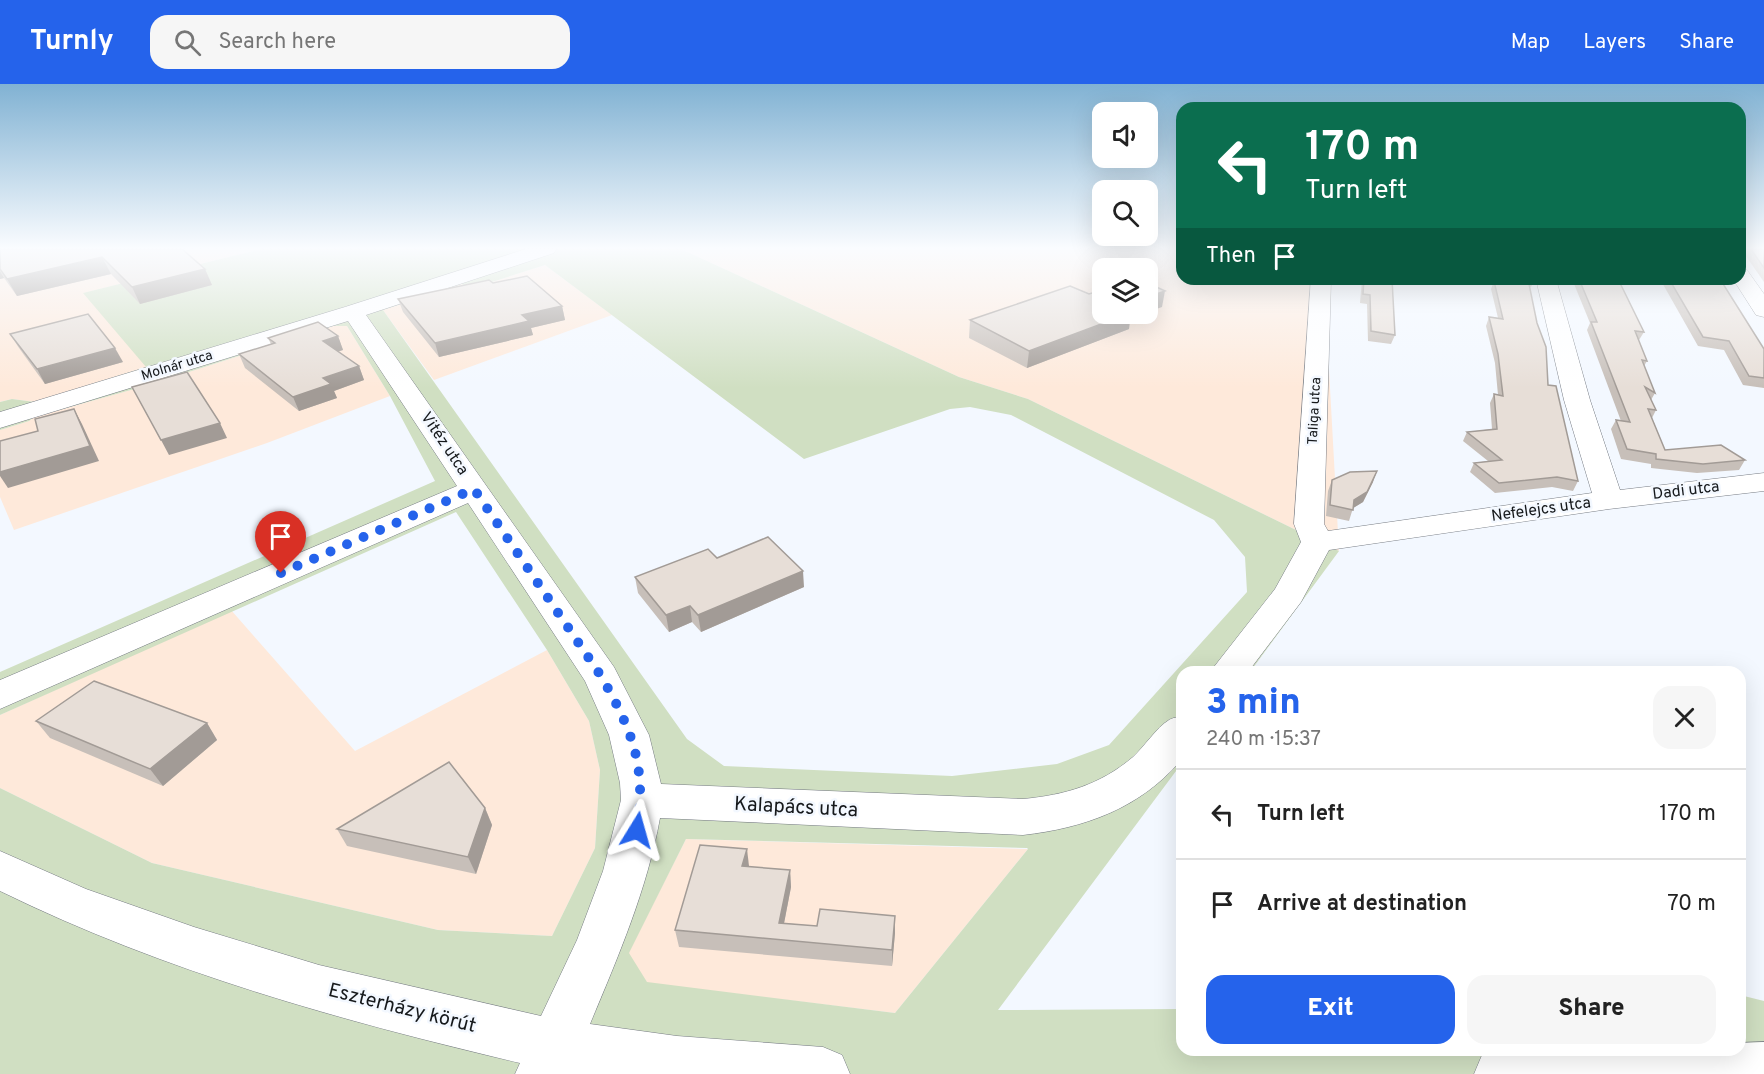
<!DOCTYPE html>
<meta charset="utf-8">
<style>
:root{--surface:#fff;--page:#f6f6f6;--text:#222;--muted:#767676;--line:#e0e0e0;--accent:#2563eb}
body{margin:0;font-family:Overpass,sans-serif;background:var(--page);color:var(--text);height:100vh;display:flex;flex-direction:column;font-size:22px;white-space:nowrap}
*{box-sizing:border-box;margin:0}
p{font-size:20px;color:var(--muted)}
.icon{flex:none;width:33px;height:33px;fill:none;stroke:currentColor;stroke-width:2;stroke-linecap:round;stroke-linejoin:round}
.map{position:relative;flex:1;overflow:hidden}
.sheet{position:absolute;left:1176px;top:582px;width:570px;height:390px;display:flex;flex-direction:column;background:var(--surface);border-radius:18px;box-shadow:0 6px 24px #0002}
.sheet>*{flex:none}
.banner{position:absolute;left:1176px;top:18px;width:570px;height:183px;border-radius:18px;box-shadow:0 6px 24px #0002;background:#0b6e4f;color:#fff;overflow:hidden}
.tools{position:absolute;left:1092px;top:18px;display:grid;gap:12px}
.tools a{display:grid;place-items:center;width:66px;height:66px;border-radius:12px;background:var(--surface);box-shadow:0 6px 24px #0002;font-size:30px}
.pin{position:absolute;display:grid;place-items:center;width:51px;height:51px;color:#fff;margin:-62px -26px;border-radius:50% 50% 50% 0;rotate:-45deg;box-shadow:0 0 6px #0007}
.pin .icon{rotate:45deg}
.me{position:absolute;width:66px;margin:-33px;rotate:8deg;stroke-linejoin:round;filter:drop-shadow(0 0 4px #0008)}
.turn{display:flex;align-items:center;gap:21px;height:126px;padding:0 30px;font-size:27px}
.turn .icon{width:78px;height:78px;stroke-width:2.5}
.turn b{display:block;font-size:42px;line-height:51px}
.then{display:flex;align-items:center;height:57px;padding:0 30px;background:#0003;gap:12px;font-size:22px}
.round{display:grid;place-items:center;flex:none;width:63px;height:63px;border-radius:18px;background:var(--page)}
.headline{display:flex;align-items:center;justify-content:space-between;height:102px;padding:0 30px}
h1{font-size:36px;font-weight:800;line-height:45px;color:var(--accent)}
.action{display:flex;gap:12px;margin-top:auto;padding:12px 30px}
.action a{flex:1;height:69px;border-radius:18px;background:var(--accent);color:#fff;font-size:24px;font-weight:800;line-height:69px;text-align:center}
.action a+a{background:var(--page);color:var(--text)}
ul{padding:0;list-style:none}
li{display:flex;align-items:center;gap:18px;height:90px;padding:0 30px;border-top:2px solid var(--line)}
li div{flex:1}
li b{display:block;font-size:22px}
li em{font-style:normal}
header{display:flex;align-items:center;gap:36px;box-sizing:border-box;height:84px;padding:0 30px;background:var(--accent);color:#fff}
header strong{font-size:28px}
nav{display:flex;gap:33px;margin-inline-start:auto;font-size:21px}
.search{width:420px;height:54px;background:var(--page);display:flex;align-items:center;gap:15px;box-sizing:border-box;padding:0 21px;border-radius:18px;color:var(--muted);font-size:22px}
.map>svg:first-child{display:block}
</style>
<header>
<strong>Turnly</strong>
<div class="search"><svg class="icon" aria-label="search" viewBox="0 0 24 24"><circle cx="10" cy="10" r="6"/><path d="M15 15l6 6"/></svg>Search here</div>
<nav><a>Map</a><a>Layers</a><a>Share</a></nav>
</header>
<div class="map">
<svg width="1764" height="990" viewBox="0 0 1764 990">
<rect width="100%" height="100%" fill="#f3f8ff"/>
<g fill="#fee9da" fill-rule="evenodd">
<polygon points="0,165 261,165 84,209 147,283 35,318 12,315 0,318"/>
<path d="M681 165H1182V195H1324L1339 467 1028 315 959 293ZM1102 184H1148V230H1102Z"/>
<polygon points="545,181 612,231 434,296 383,226 462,200 470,205"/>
<polygon points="333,242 347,242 390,312 267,359 14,446 0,413 0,346 29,337 34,333 145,302"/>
<polygon points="231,526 355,667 547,566 589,637 600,686 595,764 552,852 438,846 152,779 0,704 0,631"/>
<polygon points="686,755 1028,765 895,929 647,899 628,869"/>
</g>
<path fill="#d0dfc2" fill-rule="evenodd" d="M261 165H681L959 293 1028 315 1339 467 1250 588H1182V679L998 926 1182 925V966H1740V911L1764 917V990H0V704L152 779 438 846 552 852 595 764 600 686 589 637 547 566 456 428 0 631V588L435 397 390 312 347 242H333L145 302 34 333 29 337 0 346V318L12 315 35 318 146 283 83 209ZM545 181 804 375 950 325 970 323 1011 331 1214 436 1245 473 1247 508 1109 661 1057 680 952 692 724 682 687 655 383 226 462 200 470 205ZM686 755 1027 764 1028 765 895 929 647 898 629 869Z"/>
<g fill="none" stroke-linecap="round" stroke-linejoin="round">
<g stroke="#777c84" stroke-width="1">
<g id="minor">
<path d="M526 165H556L554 169 366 231 614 583 649 651 661 700 1023 715C1065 711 1100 701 1133 673 1144 663 1157 643 1169 636 1172 634 1178 633 1182 632V675C1141 724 1085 744 1023 751L660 734C647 806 618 873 590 940L677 952 823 963 842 971 850 990H515L520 979C342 937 165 888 0 807V767L86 805 194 843 319 881 541 932 577 856 603 787 621 716 620 699 609 651 585 597 468 419 0 625V596L457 402 348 237 0 344V328L345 223Z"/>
<polygon points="1740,184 1747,186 1764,210 1764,233 1756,231 1733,195 1740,195"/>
<polygon points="1311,195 1331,195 1324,440 1328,447 1592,409 1564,316 1536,195 1556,195 1590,316 1620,406 1764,389 1764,407 1609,425 1329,466 1301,518 1248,588 1210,588 1275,505 1301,458 1294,440"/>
<polygon points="1764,958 1764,990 1474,990 1482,971 1494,966 1740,966 1740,959"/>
</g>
</g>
<use href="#minor" fill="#fff" fill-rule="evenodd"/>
</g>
<g fill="#c7bfb9">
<polygon points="0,165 182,165 205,185 212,201 140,220 111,190 17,212 4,194 0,195"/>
<polygon points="1741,165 1764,165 1764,198"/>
<polygon points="1362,195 1392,195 1395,251 1391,260 1368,257 1367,220 1360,219"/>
<polygon points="1494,195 1535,195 1531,203 1529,202 1548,301 1578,397 1573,407 1552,403 1495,409 1470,388 1474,379 1488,377 1463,357 1467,348 1492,345 1490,319 1494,310 1498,311 1495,279 1486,242 1489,233 1498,234 1491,205 1494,197"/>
<polygon points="1572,195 1618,195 1644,248 1639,256 1638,256 1647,277 1644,282 1655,309 1651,316 1656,326 1652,334 1665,366 1745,376 1739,386 1697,389 1651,384 1651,380 1621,375 1611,345 1616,336 1621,337 1587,246 1590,239"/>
<polygon points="1660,195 1722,195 1721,197 1764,265 1764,304 1743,301 1724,266 1698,262"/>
<polygon points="493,199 562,222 565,236 531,244 533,251 439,273 403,228 398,215"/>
<polygon points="1102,230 1145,230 1130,235 1129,245 1027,284 969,254 970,236"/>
<polygon points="10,250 123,278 45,300 19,264"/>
<polygon points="338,252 343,266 338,267 359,282 364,296 334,307 337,314 299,327 245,284 239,270 271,260 268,254"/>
<polygon points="1332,396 1373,398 1363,418 1353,424 1349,437 1326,432 1328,407"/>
<polygon points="717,474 804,503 701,548 692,538 669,548 638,509 635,493"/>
<polygon points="36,637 207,639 217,656 163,702 50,654"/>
<polygon points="485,724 492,741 476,790 347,762 337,745"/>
<polygon points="749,783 790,786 791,803 784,839 817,842 895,832 895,849 892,882 679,863 675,846"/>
</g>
<g fill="#a29b96">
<polygon points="102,173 111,190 17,212 7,195"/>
<polygon points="205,185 212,201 140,220 132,203"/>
<polygon points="0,187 4,194 0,195"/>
<polygon points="1165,207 1162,223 1148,228 1148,213"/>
<polygon points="562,222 565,236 531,244 533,251 439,273 435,259 522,231"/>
<polygon points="1118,230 1145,230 1130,235 1129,245 1027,284 1029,267"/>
<polygon points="338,252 343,266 328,271 323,257"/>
<polygon points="115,264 123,278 45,300 37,285"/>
<polygon points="359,282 364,296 334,307 337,314 299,327 293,313 323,294"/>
<polygon points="74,325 82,340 99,377 8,404 0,392 0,388"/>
<polygon points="220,339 227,354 169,371 161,356"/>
<polygon points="1377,387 1373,398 1363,418 1350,426 1354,416"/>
<polygon points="803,487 804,503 701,548 698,531"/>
<polygon points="690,522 692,538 669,548 666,531"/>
<polygon points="207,639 217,656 163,702 150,685"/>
<polygon points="485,724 492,741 476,790 468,773"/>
<polygon points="747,765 749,782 742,782"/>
<polygon points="790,786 791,803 781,855 779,839"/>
<polygon points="895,832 895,849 892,882 892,866"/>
</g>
<g fill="#e7ded7" stroke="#a29b96" stroke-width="1.5">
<polygon points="0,165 182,165 205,185 132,203 102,173 7,195 0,185"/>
<polygon points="1751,165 1764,165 1764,184"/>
<polygon points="527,192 562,222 522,231 529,237 435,259 398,215 489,196 493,199"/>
<polygon points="1364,195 1392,195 1395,251 1371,247 1370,211 1363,210"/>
<polygon points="1499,195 1528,195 1537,239 1546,263 1548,301 1556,302 1578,397 1557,393 1499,399 1474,379 1502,376 1467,348 1497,345 1494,310 1503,312 1498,270 1489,233 1503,235 1494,197 1500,197"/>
<polygon points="1579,195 1618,195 1644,248 1635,247 1647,277 1642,276 1655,309 1645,303 1656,326 1648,325 1665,366 1721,361 1745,376 1703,380 1656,375 1656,370 1627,365 1616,336 1630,338 1591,238 1597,238"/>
<polygon points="1669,195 1720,195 1764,265 1764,294 1749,292 1729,257 1703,253"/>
<polygon points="1148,199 1165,207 1148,213"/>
<polygon points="1070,202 1089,210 1102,206 1102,230 1128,230 1029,267 970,236"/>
<polygon points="88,230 115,264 37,285 10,250"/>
<polygon points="318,238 338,252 323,257 359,282 323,294 331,300 293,313 239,270 275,259 268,254"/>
<polygon points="187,288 220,339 161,356 132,303"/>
<polygon points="74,325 90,362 0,388 0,357 38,347 35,335"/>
<polygon points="1377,387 1367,408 1354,416 1353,426 1330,421 1332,396 1350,388"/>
<polygon points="768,453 803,487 698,531 690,522 666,531 635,493 708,465 717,474"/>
<polygon points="94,597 207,639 150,685 36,637"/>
<polygon points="449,678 485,724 468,773 337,745"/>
<polygon points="700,761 747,765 742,782 790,786 779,839 817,842 820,825 895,832 892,866 675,846"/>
</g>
<linearGradient id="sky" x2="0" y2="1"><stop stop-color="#81b2d3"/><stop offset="0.54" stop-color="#fafcff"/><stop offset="1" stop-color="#fafcff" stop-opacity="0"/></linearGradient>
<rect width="1764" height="304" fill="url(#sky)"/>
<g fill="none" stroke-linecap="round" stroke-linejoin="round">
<path stroke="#2563eb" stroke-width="10" stroke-dasharray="0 18" d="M281 489 474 405 601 592C632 646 647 682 637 746"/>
</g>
<g text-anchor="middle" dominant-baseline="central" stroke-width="5" stroke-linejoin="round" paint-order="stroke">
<g font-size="14" fill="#15181b" stroke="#f3f8ff">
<text transform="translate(177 282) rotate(-17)">Molnár utca</text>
<text transform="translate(1315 327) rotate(-87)">Taliga utca</text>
</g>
<g font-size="16" fill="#15181b" stroke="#f3f8ff">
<text transform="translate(444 360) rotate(56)">Vitéz utca</text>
<text transform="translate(1686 407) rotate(-7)">Dadi utca</text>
<text transform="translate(1541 426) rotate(-8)">Nefelejcs utca</text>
</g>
<g font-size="20" fill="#15181b" stroke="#f3f8ff">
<text transform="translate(796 724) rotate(3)">Kalapács utca</text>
<text transform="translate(402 925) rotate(14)">Eszterházy körút</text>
</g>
</g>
</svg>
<div class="tools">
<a><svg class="icon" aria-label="sound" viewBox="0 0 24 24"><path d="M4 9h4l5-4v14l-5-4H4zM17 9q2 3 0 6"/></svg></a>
<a><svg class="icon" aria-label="search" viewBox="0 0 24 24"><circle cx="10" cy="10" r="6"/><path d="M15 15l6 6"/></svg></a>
<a><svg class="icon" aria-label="layers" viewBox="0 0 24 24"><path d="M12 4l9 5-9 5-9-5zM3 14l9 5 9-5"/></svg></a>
</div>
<div class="pin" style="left:281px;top:489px;background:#d93025"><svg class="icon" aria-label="arrive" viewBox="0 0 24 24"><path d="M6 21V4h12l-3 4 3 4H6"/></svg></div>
<svg class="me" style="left:637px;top:746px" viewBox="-20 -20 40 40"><path d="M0-17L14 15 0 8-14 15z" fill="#2563eb" stroke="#fff" stroke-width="4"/></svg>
<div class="banner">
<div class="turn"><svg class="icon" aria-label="left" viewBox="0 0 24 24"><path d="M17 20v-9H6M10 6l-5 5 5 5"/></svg><div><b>170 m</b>Turn left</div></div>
<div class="then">Then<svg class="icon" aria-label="arrive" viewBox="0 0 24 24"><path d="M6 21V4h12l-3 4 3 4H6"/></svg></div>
</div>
<section class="sheet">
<div class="headline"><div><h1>3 min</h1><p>240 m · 15:37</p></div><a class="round"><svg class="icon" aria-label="close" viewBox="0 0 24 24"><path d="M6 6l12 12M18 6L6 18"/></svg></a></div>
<ul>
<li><svg class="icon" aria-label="left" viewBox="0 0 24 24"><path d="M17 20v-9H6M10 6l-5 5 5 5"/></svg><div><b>Turn left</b></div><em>170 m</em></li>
<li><svg class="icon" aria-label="arrive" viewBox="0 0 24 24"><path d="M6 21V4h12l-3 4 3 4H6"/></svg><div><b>Arrive at destination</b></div><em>70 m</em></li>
</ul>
<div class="action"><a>Exit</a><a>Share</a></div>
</section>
</div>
